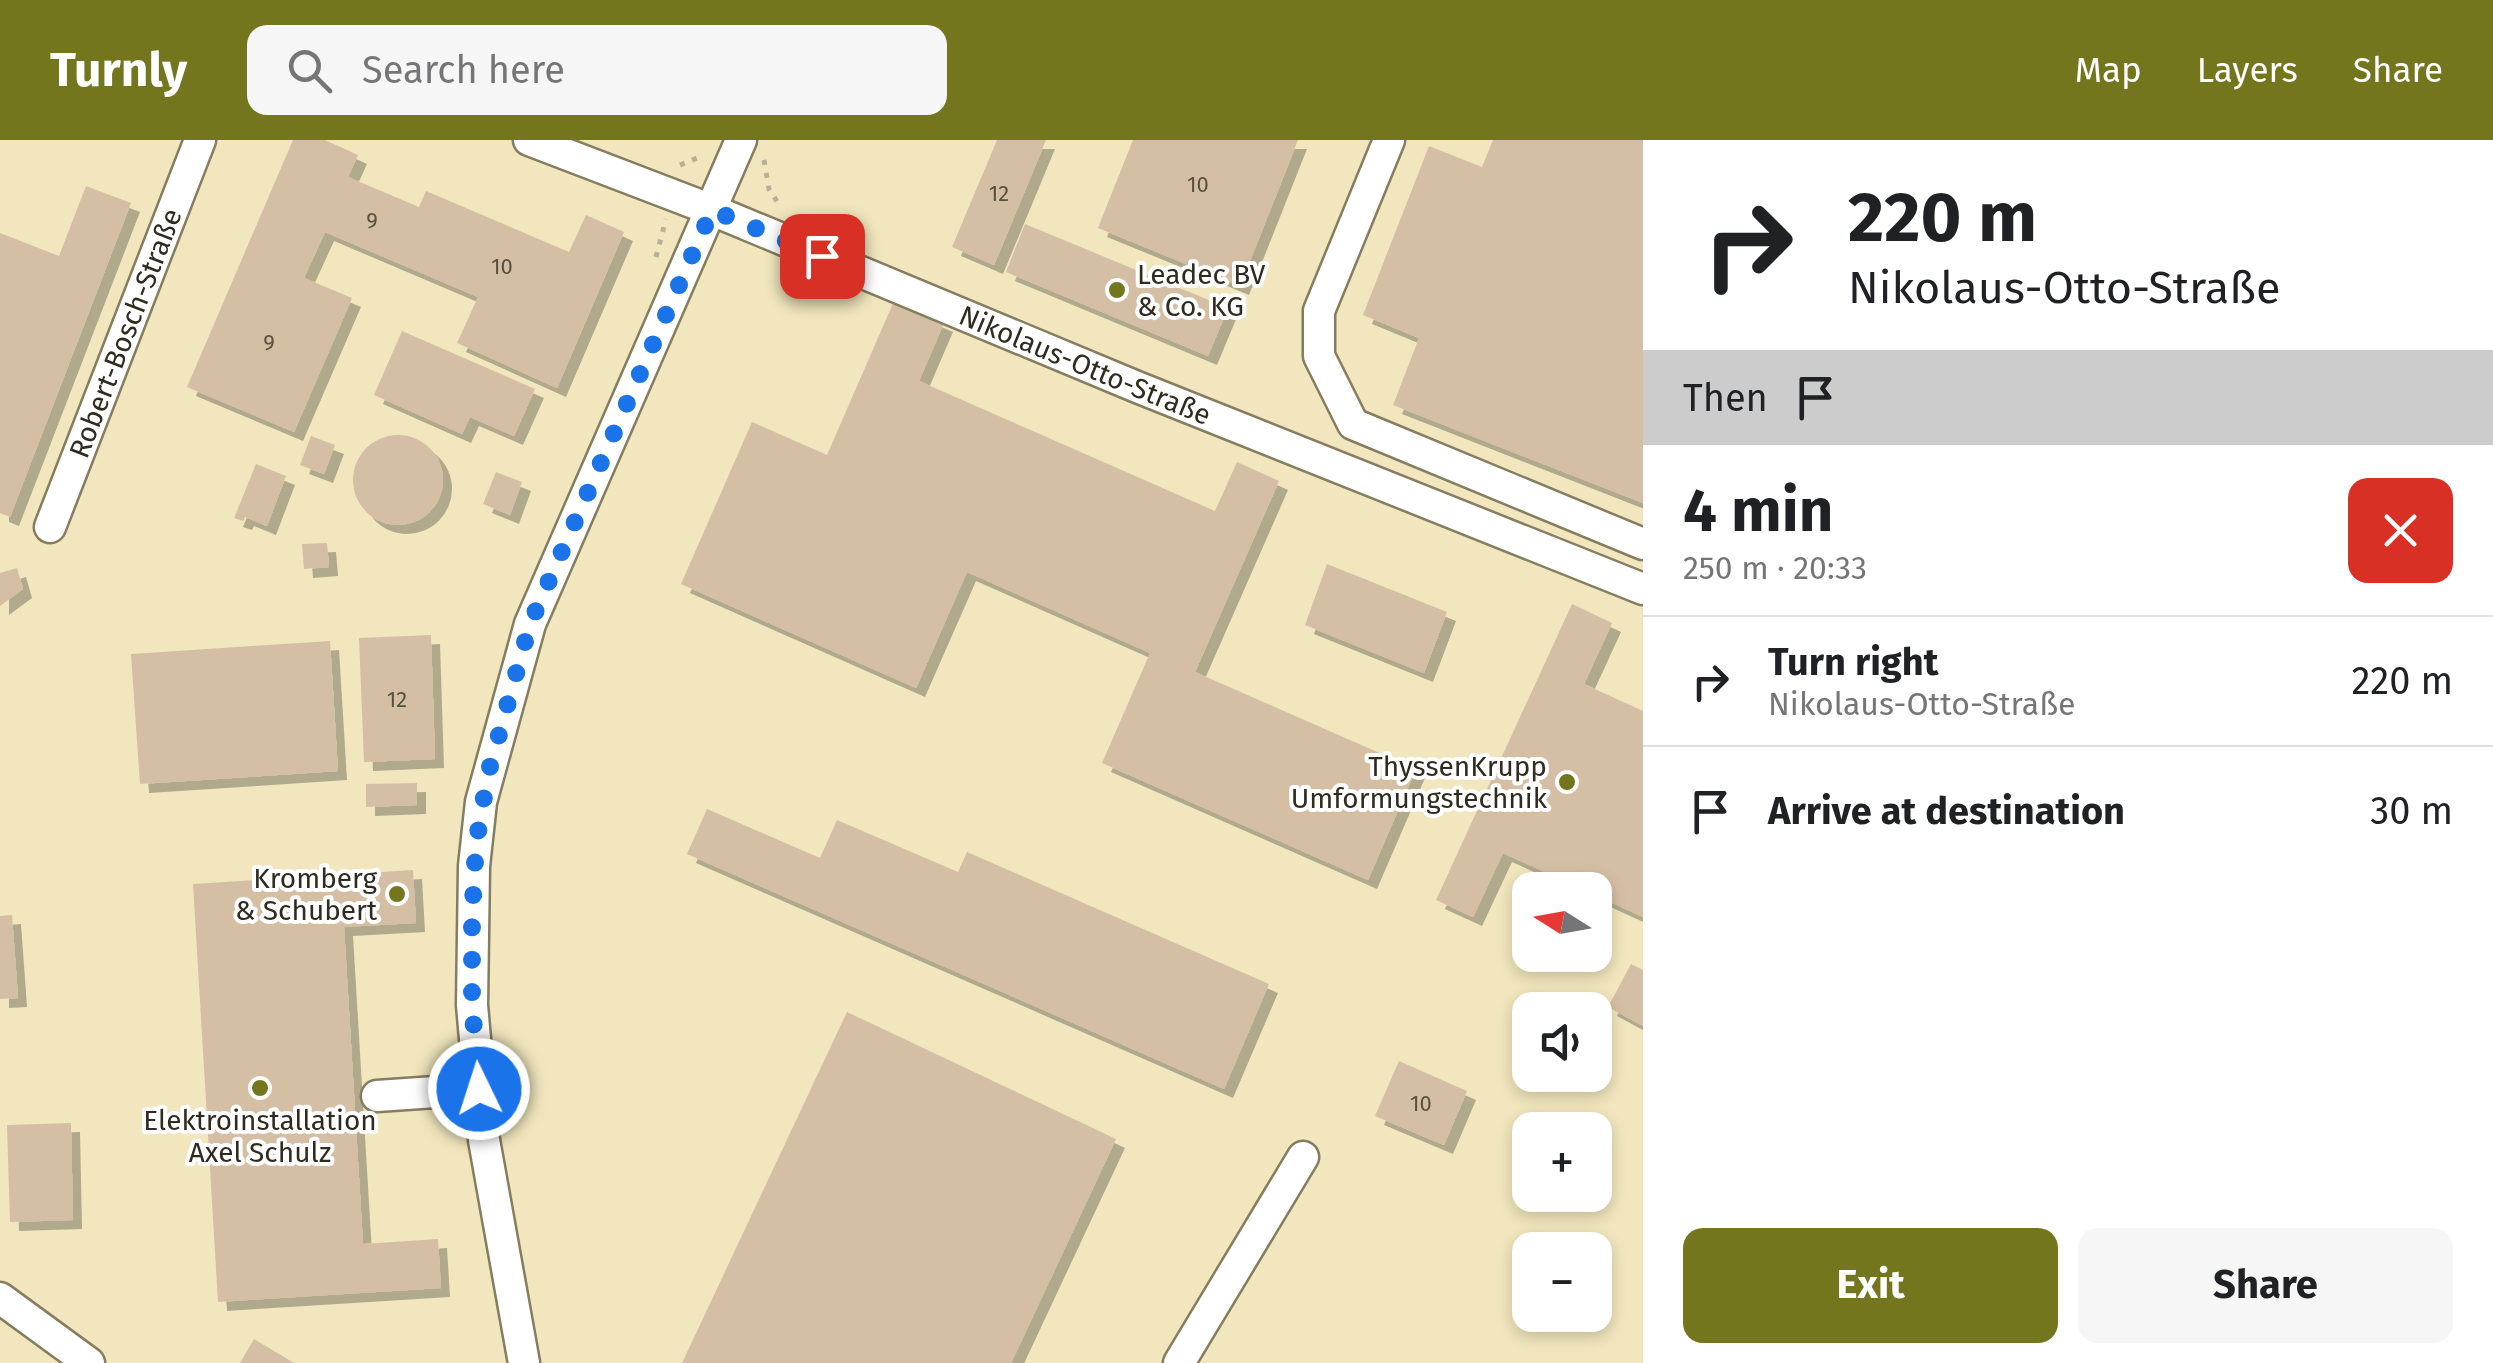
<!DOCTYPE html>
<meta charset="utf-8">
<style>
:root{--surface:#fff;--page:#f6f6f6;--text:#202124;--muted:#757577;--line:#e0e0e0;--accent:#74761e}
body{margin:0;font-family:"Fira Sans",sans-serif;background:var(--page);color:var(--text);height:100vh;display:flex;flex-direction:column;font-size:38px;white-space:nowrap}
*{box-sizing:border-box;margin:0}
p{font-size:32px;color:var(--muted)}
.icon{flex:none;width:55px;height:55px;fill:none;stroke:currentColor;stroke-width:2;stroke-linecap:round;stroke-linejoin:round}
.map{position:relative;flex:1;overflow:hidden}
.details{display:flex;flex-direction:column;background:var(--surface);width:850px}
.details>*{flex:none}
.guide{background:#fff;color:var(--text);overflow:hidden}
.needle{width:65px;rotate:281deg}
.tools{position:absolute;left:1512px;top:732px;display:grid;gap:20px}
.tools a{display:grid;place-items:center;width:100px;height:100px;border-radius:20px;background:var(--surface);box-shadow:0 5px 15px #0003;font-size:50px}
.pin{position:absolute;display:grid;place-items:center;width:85px;height:85px;color:#fff;margin:-42px;border-radius:20px;box-shadow:0 5px 15px #0006}
.me{position:absolute;width:110px;margin:-55px;rotate:356deg;stroke-linejoin:round;filter:drop-shadow(0 0 8px #0008)}
.turn{display:flex;align-items:center;gap:35px;height:210px;padding:0 40px;font-size:45px}
.turn .icon{width:130px;height:130px;stroke-width:2.5}
.turn b{display:block;font-size:70px;line-height:85px}
.then{display:flex;align-items:center;height:95px;padding:0 40px;background:#0003;gap:20px;font-size:38px}
.round{display:grid;place-items:center;flex:none;width:105px;height:105px;border-radius:20px;background:var(--page)}
.summary{display:flex;align-items:center;justify-content:space-between;height:170px;padding:0 40px}
h1{font-size:60px;font-weight:700;line-height:75px}
.primary-button{display:flex;gap:20px;margin-top:auto;padding:20px 40px}
.primary-button a{flex:1;height:115px;border-radius:20px;background:var(--accent);color:#fff;font-size:40px;font-weight:700;line-height:115px;text-align:center}
.primary-button a+a{background:var(--page);color:var(--text)}
ul{padding:0;list-style:none}
li{display:flex;align-items:center;gap:30px;height:130px;padding:0 40px;border-top:2px solid var(--line)}
li div{flex:1}
li b{display:block;font-size:38px}
li em{font-style:normal}
header{display:flex;align-items:center;gap:60px;box-sizing:border-box;height:140px;padding:0 50px;background:var(--accent);color:#fff}
header strong{font-size:48px}
nav{display:flex;gap:55px;margin-inline-start:auto;font-size:35px}
.search{width:700px;height:90px;background:var(--page);display:flex;align-items:center;gap:25px;box-sizing:border-box;padding:0 35px;border-radius:20px;color:var(--muted);font-size:38px}
main{display:flex;flex:1;min-height:0}
.map>svg:first-child{display:block}
</style>
<header>
<strong>Turnly</strong>
<div class="search"><svg class="icon" aria-label="search" viewBox="0 0 24 24"><circle cx="10" cy="10" r="6"/><path d="M15 15l6 6"/></svg>Search here</div>
<nav><a>Map</a><a>Layers</a><a>Share</a></nav>
</header>
<main>
<div class="map">
<svg width="1643" height="1223" viewBox="0 0 1643 1223">
<defs>
<filter id="shadow"><feDropShadow dx="9" dy="9" stdDeviation="0" flood-color="#0004"/></filter>
</defs>
<rect width="100%" height="100%" fill="#fcf3d2"/>
<path fill="#f1e6bd" fill-rule="evenodd" d="M0 0H1643V1223H0ZM1530 750H1595V815H1530ZM1530 870H1595V935H1530ZM1530 990H1595V1055H1530ZM1530 1110H1595V1175H1530Z"/>
<g fill="#d5bfa4" filter="url(#shadow)">
<polygon points="293,0 325,0 358,15 348,37 419,67 426,51 569,112 586,75 624,92 557,248 457,203 478,157 325,92 304,138 352,158 294,292 187,247"/>
<polygon points="997,0 1046,0 994,125 952,107"/>
<polygon points="1133,0 1298,0 1240,146 1098,88"/>
<polygon points="1493,0 1643,0 1643,363 1393,265 1419,198 1363,175 1429,6 1482,27"/>
<polygon points="86,46 131,63 10,377 0,373 0,93 59,116"/>
<polygon points="1025,84 1228,168 1208,216 1006,132"/>
<polygon points="894,161 944,183 919,241 1215,371 1237,322 1279,341 1195,532 1416,629 1368,740 1102,623 1150,513 967,432 916,548 681,444 752,282 827,315"/>
<polygon points="402,191 535,249 514,296 470,277 462,294 374,255"/>
<circle cx="398" cy="340" r="45"/>
<polygon points="311,296 335,305 324,334 300,325"/>
<polygon points="256,324 286,336 267,386 245,377 243,381 234,378"/>
<polygon points="496,332 522,342 510,375 483,364"/>
<polygon points="327,403 329,427 304,429 302,404"/>
<polygon points="1327,424 1447,472 1424,533 1305,485"/>
<polygon points="17,428 23,449 0,466 0,433"/>
<polygon points="1572,464 1612,483 1584,544 1643,571 1643,777 1595,755 1595,750 1584,750 1503,713 1473,777 1436,760"/>
<polygon points="431,495 435,619 364,622 359,498"/>
<polygon points="330,501 338,631 140,644 131,514"/>
<polygon points="417,643 417,665 366,667 366,644"/>
<polygon points="707,669 820,718 837,680 958,732 967,712 1269,844 1224,949 687,714"/>
<polygon points="413,730 416,783 344,787 363,1104 438,1099 441,1148 218,1162 193,744"/>
<polygon points="12,775 18,858 0,859 0,776"/>
<polygon points="1631,824 1643,830 1643,886 1608,867"/>
<polygon points="847,872 1116,999 1011,1223 682,1223"/>
<polygon points="1399,921 1467,951 1444,1005 1375,976"/>
<polygon points="71,983 73,1080 10,1082 7,985"/>
<polygon points="254,1199 294,1223 240,1223"/>
</g>
<g fill="none" stroke-linecap="round" stroke-linejoin="round">
<g stroke="#857d5f" stroke-width="35">
<g id="minor">
<path id="s1" d="M529 0 712 70 1137 247 1643 449"/>
<polyline points="1389,0 1319,171 1319,216 1353,284 1643,404"/>
<path id="s2" d="M50 387 200 0"/>
<polyline points="377,956 479,949"/>
<polyline points="0,1158 89,1223"/>
<polyline points="524,1223 484,1000 472,865 474,726 481,662 530,484 741,0"/>
<polyline points="1179,1223 1303,1017"/>
</g>
</g>
<g stroke="#b7b096" stroke-width="5" stroke-dasharray="5 8" stroke-linecap="butt">
<polyline points="764,20 769,49 780,66"/>
<polyline points="680,25 702,16"/>
<polyline points="656,117 666,79"/>
</g>
<use href="#minor" stroke="#fff" stroke-width="30"/>
</g>
<g fill="none" stroke-linecap="round" stroke-linejoin="round">
<polyline stroke="#1a73e8" stroke-width="18" stroke-dasharray="0 32.4" points="479,949 472,864 472,778 476,704 488,634 530,484 712,70 822,116"/>
</g>
<g fill="#74761e" stroke="#fff" stroke-width="4">
<circle cx="1117" cy="150" r="10"/>
<circle cx="1567" cy="642" r="10"/>
<circle cx="397" cy="754" r="10"/>
<circle cx="260" cy="948" r="10"/>
</g>
<g text-anchor="middle" dominant-baseline="central" stroke-width="8" stroke-linejoin="round" paint-order="stroke">
<g font-size="22" fill="#585140">
<text x="1198" y="44">10</text>
<text x="999" y="53">12</text>
<text x="372" y="80">9</text>
<text x="502" y="126">10</text>
<text x="269" y="202">9</text>
<text x="397" y="559">12</text>
<text x="1421" y="963">10</text>
</g>
<g font-size="28" fill="#2f2c1f" stroke="#fff" text-anchor="end">
<text x="1137" y="134" text-anchor="start">Leadec BV<tspan x="1137" dy="32">&amp; Co. KG</tspan></text>
<text x="1547" y="626">ThyssenKrupp<tspan x="1547" dy="32">Umformungstechnik</tspan></text>
<text x="377" y="738">Kromberg<tspan x="377" dy="32">&amp; Schubert</tspan></text>
<text x="260" y="980" text-anchor="middle">Elektroinstallation<tspan x="260" dy="32">Axel Schulz</tspan></text>
</g>
<g font-size="28" fill="#2f2c1f" stroke="#fff">
<text stroke="none"><textPath href="#s2" startOffset="208">Robert-Bosch-Straße</textPath></text>
<text stroke="none"><textPath href="#s1" startOffset="600">Nikolaus-Otto-Straße</textPath></text>
</g>
</g>
</svg>
<div class="tools">
<a><svg class="needle" viewBox="-14 -14 28 28"><path d="M0-13l5 13h-10z" fill="#e53935"/><path d="M0 13l5-13h-10z" fill="#757577"/></svg></a>
<a><svg class="icon" aria-label="sound" viewBox="0 0 24 24"><path d="M4 9h4l5-4v14l-5-4H4zM17 9q2 3 0 6"/></svg></a>
<a>+</a>
<a>−</a>
</div>
<div class="pin" style="left:822px;top:116px;background:#d93025"><svg class="icon" aria-label="arrive" viewBox="0 0 24 24"><path d="M6 21V4h12l-3 4 3 4H6"/></svg></div>
<svg class="me" style="left:479px;top:949px" viewBox="-20 -20 40 40"><circle r="17" fill="#1a73e8" stroke="#fff" stroke-width="3"/><path d="M0-11L8 9 0 5-8 9z" fill="#fff"/></svg>
</div>
<section class="details">
<div class="guide">
<div class="turn"><svg class="icon" aria-label="right" viewBox="0 0 24 24"><path d="M7 20v-9h11M14 6l5 5-5 5"/></svg><div><b>220 m</b>Nikolaus-Otto-Straße</div></div>
<div class="then">Then<svg class="icon" aria-label="arrive" viewBox="0 0 24 24"><path d="M6 21V4h12l-3 4 3 4H6"/></svg></div>
</div>
<div class="summary"><div><h1>4 min</h1><p>250 m · 20:33</p></div><a class="round" style="background:#d93025;color:#fff"><svg class="icon" aria-label="close" viewBox="0 0 24 24"><path d="M6 6l12 12M18 6L6 18"/></svg></a></div>
<ul>
<li><svg class="icon" aria-label="right" viewBox="0 0 24 24"><path d="M7 20v-9h11M14 6l5 5-5 5"/></svg><div><b>Turn right</b><p>Nikolaus-Otto-Straße</p></div><em>220 m</em></li>
<li><svg class="icon" aria-label="arrive" viewBox="0 0 24 24"><path d="M6 21V4h12l-3 4 3 4H6"/></svg><div><b>Arrive at destination</b></div><em>30 m</em></li>
</ul>
<div class="primary-button"><a>Exit</a><a>Share</a></div>
</section>
</main>
